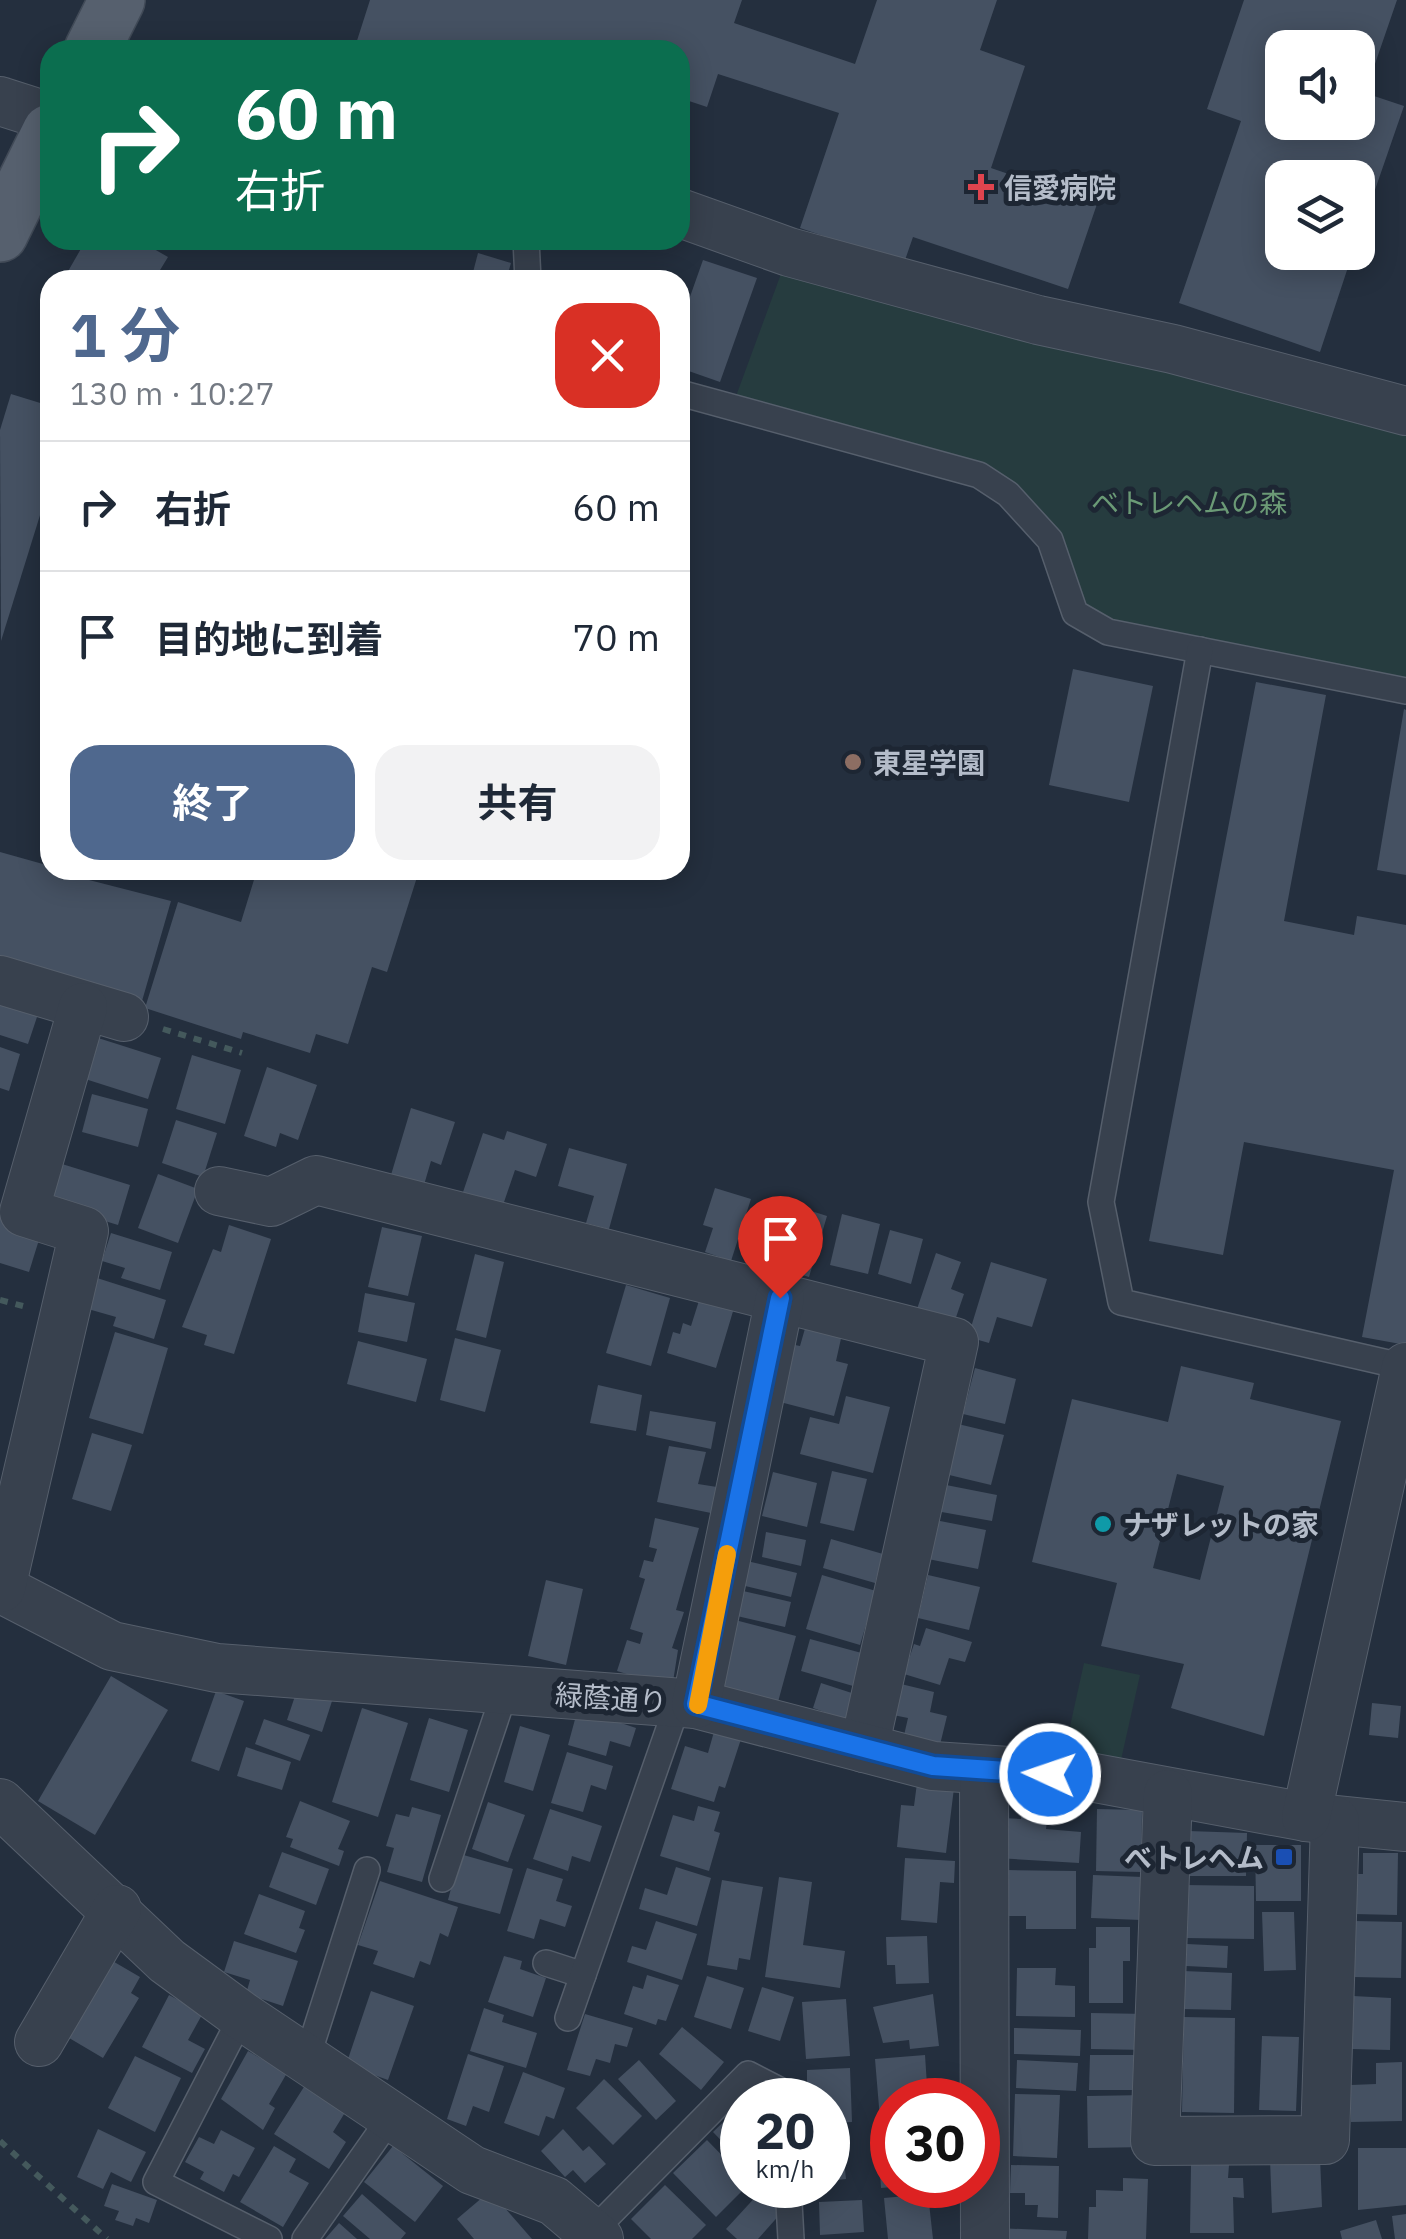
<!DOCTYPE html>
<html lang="ja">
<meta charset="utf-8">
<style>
:root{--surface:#fff;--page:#f2f2f3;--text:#1f2937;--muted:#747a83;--line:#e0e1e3;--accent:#4f688e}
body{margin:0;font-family:"IBM Plex Sans","Noto Sans JP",sans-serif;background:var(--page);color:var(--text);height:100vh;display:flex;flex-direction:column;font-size:38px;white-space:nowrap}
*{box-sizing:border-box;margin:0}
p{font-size:32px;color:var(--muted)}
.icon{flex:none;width:55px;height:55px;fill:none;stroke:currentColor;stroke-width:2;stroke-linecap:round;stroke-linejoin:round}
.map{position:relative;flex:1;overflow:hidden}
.details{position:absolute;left:40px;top:270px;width:650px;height:610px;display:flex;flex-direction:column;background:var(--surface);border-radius:30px;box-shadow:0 5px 25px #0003}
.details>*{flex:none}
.guide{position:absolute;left:40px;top:40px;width:650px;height:210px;border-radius:30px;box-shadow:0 5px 25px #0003;background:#0b6e4f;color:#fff;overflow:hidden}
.buttons{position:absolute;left:1265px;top:30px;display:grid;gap:20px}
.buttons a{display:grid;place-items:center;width:110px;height:110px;border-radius:20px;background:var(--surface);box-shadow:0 5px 25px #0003;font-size:50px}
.speed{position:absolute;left:720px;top:2078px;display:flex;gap:20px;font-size:50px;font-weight:700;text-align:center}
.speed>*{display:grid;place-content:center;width:130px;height:130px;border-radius:50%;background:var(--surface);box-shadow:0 5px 25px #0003;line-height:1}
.speed small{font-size:25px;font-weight:400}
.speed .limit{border:15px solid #d22;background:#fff;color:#111}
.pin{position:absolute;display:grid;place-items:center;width:85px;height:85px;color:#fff;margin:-102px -42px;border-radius:50% 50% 50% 0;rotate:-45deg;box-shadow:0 0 10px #0007}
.pin .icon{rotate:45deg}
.me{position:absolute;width:110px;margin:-55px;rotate:273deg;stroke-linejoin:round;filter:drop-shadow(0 0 8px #0008)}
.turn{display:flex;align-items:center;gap:35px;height:210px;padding:0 30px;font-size:45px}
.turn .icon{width:130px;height:130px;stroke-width:2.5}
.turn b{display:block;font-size:70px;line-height:85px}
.round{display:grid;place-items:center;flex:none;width:105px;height:105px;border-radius:30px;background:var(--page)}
.summary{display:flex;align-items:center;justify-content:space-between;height:170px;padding:0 30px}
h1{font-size:60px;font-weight:700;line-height:75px;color:var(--accent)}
.cta{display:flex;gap:20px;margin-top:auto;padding:20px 30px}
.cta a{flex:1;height:115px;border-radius:30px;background:var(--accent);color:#fff;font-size:40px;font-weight:700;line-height:115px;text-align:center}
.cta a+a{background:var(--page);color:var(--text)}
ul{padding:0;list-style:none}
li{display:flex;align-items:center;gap:30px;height:130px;padding:0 30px;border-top:2px solid var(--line)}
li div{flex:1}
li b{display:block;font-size:38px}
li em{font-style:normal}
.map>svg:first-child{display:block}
</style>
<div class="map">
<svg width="1406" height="2239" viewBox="0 0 1406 2239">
<rect width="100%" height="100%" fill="#242f3e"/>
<g fill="#263c3f">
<polygon points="789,252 1406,411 1406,691 1108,632 1063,582 1008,494 732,407"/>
<polygon points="1084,1663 1140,1675 1121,1760 1065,1749"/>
</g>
<g fill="#455162" fill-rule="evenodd">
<polygon points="370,0 742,0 734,23 855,64 877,0 997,0 980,50 1025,66 991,168 1097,204 1068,289 913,237 904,263 800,228 839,113 718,74 707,107 680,98 680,50 354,50"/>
<path d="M1244 0H1397L1365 93 1404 106 1358 239V178H1282V252H1353L1320 352 1179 303 1241 121 1207 109ZM1282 48H1358V122H1282Z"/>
<polygon points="86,240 159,240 154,249 168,257 154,280 63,280"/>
<polygon points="478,253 511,263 506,280 471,280"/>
<polygon points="703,260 757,278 720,382 680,368 680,325"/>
<polygon points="11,394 50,406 50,483 1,641 0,430"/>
<polygon points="1073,669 1153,686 1129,802 1049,785"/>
<polygon points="1256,682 1326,695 1284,921 1354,935 1357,916 1406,925 1406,1345 1362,1337 1394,1170 1244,1142 1223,1255 1149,1241"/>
<polygon points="1404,709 1406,710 1406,875 1377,870"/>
<polygon points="0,852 50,866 50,870 171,901 142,1001 0,961"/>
<polygon points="257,870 404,870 418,874 387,972 372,967 348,1044 316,1034 310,1053 243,1032 241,1039 145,1008 178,902 241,922"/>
<polygon points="0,991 41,1005 28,1044 0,1035"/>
<polygon points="95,1037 161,1058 148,1099 82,1078"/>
<polygon points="0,1047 20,1054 9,1091 0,1088"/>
<polygon points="192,1055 241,1070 225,1124 176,1109"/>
<polygon points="267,1067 317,1085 298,1140 280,1133 276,1147 244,1136"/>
<polygon points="92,1094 148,1109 138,1147 82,1132"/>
<polygon points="411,1108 455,1122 441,1165 431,1161 424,1185 391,1175"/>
<polygon points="176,1120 217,1133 203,1177 162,1163"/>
<polygon points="507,1131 547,1144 536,1177 515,1170 502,1208 462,1195 483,1133 504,1140"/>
<polygon points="569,1148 627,1164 609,1229 586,1223 594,1196 558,1186"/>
<polygon points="62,1164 130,1185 118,1225 49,1204"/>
<polygon points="158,1174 198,1189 178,1243 138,1228"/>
<polygon points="715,1188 751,1199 731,1261 705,1252 713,1228 703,1225"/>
<polygon points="768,1201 793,1210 778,1253 766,1249 759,1270 746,1265"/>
<polygon points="802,1208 827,1216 809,1277 790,1271 796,1252 790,1250"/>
<polygon points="842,1214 880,1224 868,1274 830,1265"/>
<polygon points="0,1217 42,1230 29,1272 0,1263"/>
<polygon points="229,1225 271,1239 234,1354 204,1345 207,1335 182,1327 213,1249 221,1252"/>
<polygon points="382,1227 422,1236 408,1296 368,1287"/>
<polygon points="890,1230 923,1239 911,1284 878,1274"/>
<polygon points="111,1233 172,1252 160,1290 121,1278 125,1268 102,1261"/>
<polygon points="936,1253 961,1262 951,1289 964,1294 953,1326 916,1312"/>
<polygon points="475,1254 504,1262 486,1338 456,1330"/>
<polygon points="991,1262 1047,1279 1032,1327 997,1317 989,1343 968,1337"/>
<polygon points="97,1278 166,1300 154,1339 113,1326 116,1317 88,1309"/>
<polygon points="626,1285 670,1298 651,1366 606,1353"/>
<polygon points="703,1288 737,1298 716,1368 667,1353 673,1332 680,1334 683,1323 691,1326"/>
<polygon points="365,1293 415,1303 407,1342 358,1332"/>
<polygon points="806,1325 842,1334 836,1361 848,1364 834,1416 780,1402 795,1345 800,1346"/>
<polygon points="115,1332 168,1348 143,1434 89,1418"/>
<polygon points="455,1338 501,1350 485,1412 440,1400"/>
<polygon points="358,1341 427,1359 416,1402 347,1384"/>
<path d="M1181 1366 1254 1383 1250 1399 1341 1421 1264 1736 1171 1708 1184 1664 1101 1646 1117 1583 1032 1562 1072 1399 1168 1422ZM1177 1474 1224 1486 1200 1580 1153 1568Z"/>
<polygon points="975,1368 1016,1379 1005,1424 963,1414"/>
<polygon points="598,1385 642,1395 636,1431 590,1423"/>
<polygon points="846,1396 890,1407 873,1473 800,1454 810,1417 839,1424"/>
<polygon points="650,1411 716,1422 711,1449 646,1435"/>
<polygon points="958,1424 1004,1435 991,1485 945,1474"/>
<polygon points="92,1433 132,1445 111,1511 72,1499"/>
<polygon points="669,1446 706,1452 698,1484 717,1487 711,1513 657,1502"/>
<polygon points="832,1471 867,1479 854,1531 820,1523"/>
<polygon points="773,1472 817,1483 807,1527 762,1516"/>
<polygon points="941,1484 997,1495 992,1521 936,1511"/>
<polygon points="655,1518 699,1528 676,1610 684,1612 672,1648 678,1650 672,1688 617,1671 627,1640 640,1644 643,1633 630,1629 645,1579 639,1577 644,1560 653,1562 657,1549 649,1547"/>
<polygon points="935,1520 986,1530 978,1569 928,1559"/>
<polygon points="766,1532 806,1540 801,1566 762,1557"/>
<polygon points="831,1539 883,1554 875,1583 823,1568"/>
<polygon points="747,1561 797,1573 791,1597 741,1585"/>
<polygon points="822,1575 876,1591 860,1645 806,1629"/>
<polygon points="928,1575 980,1587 969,1630 918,1618"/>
<polygon points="546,1580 583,1589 566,1665 528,1656"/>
<polygon points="743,1591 791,1602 785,1627 737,1616"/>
<polygon points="735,1620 796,1636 778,1702 718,1686"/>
<polygon points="926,1628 972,1642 965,1662 949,1658 940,1685 904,1674 914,1644 920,1646"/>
<polygon points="810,1639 869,1655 860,1688 801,1671"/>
<polygon points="111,1676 168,1710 95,1835 38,1801"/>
<polygon points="821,1683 861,1696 852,1722 813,1708"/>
<polygon points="901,1684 934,1692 930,1712 947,1716 938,1753 902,1744 908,1718 893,1715"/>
<polygon points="298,1687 333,1698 322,1732 287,1720"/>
<polygon points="216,1691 244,1701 219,1771 191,1761"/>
<polygon points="1372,1703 1401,1706 1398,1738 1369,1735"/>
<polygon points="362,1708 408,1723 378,1817 332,1802"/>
<polygon points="577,1712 620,1715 618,1722 636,1728 630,1747 610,1741 606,1756 568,1745"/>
<polygon points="429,1718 468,1730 449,1792 410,1780"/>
<polygon points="264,1719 310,1735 300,1761 255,1744"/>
<polygon points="717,1721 741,1739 725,1788 719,1786 714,1802 671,1789 685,1746 708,1753"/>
<polygon points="520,1726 550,1735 533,1791 504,1782"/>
<polygon points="246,1747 291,1762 282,1790 237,1776"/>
<polygon points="567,1752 613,1766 606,1790 591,1785 583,1812 551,1803"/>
<polygon points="917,1783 954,1788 946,1853 897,1847 901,1805 914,1806"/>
<polygon points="300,1801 350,1821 338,1849 344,1851 339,1866 290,1847 293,1839 286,1837"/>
<polygon points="488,1802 525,1815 508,1862 472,1849"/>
<polygon points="698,1806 720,1812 714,1831 720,1833 709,1871 660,1856 673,1815 694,1821"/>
<polygon points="412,1807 441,1815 422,1882 387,1872 394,1848 386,1846 396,1814 409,1817"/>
<polygon points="550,1809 602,1826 590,1862 572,1856 568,1871 533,1859"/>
<polygon points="1097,1809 1142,1810 1141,1872 1096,1871"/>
<polygon points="1022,1811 1048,1812 1046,1829 1081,1832 1079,1863 997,1858 1000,1818 1021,1819"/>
<polygon points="1188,1831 1247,1833 1246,1876 1187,1876"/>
<polygon points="1255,1845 1301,1845 1301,1901 1256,1901"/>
<polygon points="282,1852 329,1869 316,1905 269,1887"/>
<polygon points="1363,1853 1398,1853 1397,1915 1354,1914 1355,1874 1363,1874"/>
<polygon points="460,1854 513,1869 500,1914 448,1900"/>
<polygon points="905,1858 955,1861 954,1883 940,1882 937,1923 901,1920"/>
<polygon points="676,1867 711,1878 697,1926 639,1909 645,1888 667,1895"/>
<polygon points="527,1868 563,1879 556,1901 572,1906 565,1927 540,1919 534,1939 507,1931"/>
<polygon points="1006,1870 1076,1871 1076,1929 1026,1929 1026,1916 1006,1916"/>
<polygon points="1093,1875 1143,1877 1141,1920 1091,1918"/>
<polygon points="779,1877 812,1882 803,1945 845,1951 840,1988 765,1977"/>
<polygon points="722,1880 763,1887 750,1960 739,1958 737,1970 707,1965"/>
<polygon points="380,1881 458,1907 448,1937 440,1933 430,1965 420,1961 414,1978 373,1964 378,1951 358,1945"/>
<polygon points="1185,1885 1254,1886 1254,1939 1185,1938"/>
<polygon points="259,1894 305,1911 299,1928 305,1930 296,1953 244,1934"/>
<polygon points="1262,1912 1294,1912 1296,1970 1264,1971"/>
<polygon points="656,1921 697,1934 682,1980 627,1962 632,1946 646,1950"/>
<polygon points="1354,1921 1402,1922 1401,1978 1353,1977"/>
<polygon points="1096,1927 1130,1927 1130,1961 1123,1961 1123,2003 1089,2003 1089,1948 1096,1948"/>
<polygon points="927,1936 929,1983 896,1984 895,1965 887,1965 886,1937"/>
<polygon points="234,1941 298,1961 283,2006 246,1994 250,1980 224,1972"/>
<polygon points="1187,1944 1228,1946 1227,1968 1186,1966"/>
<polygon points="104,1956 140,1977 131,1993 139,1998 103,2058 59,2032"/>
<polygon points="504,1956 522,1961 520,1969 546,1978 533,2017 488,2002"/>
<polygon points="1017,1968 1056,1968 1055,1985 1075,1986 1075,2017 1016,2016"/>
<polygon points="1183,1971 1232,1973 1231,2010 1181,2009"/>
<polygon points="647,1975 679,1985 666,2021 658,2019 656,2025 624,2014 633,1986 643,1989"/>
<polygon points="707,1976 744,1988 731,2029 694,2017"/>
<polygon points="762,1987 794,1997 780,2041 748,2031"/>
<polygon points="371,1991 414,2006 388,2080 346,2065"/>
<polygon points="933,1994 939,2046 910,2049 909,2040 883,2043 873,2007"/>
<polygon points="169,1995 203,2013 188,2040 205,2049 192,2073 142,2047"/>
<polygon points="1353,1996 1391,1998 1390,2050 1352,2049"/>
<polygon points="846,1999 850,2056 806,2059 802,2002"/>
<polygon points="484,2008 504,2015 502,2022 537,2033 526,2068 470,2051"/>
<polygon points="1091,2013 1148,2014 1147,2050 1091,2049"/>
<polygon points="585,2014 633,2028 627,2047 615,2044 610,2063 596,2059 590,2076 567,2070"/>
<polygon points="1184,2017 1235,2018 1234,2113 1182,2112"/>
<polygon points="682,2027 724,2062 701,2090 659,2054"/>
<polygon points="1014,2028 1081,2030 1080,2056 1014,2054"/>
<polygon points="1262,2036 1299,2037 1296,2111 1259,2110"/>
<polygon points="248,2051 287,2073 269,2104 275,2108 263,2130 221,2099"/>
<polygon points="468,2054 504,2066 489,2112 473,2106 466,2126 447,2119"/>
<polygon points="925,2055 928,2100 892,2100 892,2118 880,2119 875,2059"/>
<polygon points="1090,2055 1138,2055 1137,2090 1089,2090"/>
<polygon points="135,2056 181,2078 155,2132 108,2108"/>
<polygon points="639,2060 676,2101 656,2120 618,2079"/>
<polygon points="1017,2060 1078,2063 1076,2091 1016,2088"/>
<polygon points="1402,2062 1402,2121 1351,2122 1351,2085 1376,2084 1376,2063"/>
<polygon points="850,2068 852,2122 828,2123 828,2100 807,2100 807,2070"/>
<polygon points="523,2072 565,2088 554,2119 546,2116 539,2136 504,2123"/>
<polygon points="309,2079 349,2106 333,2132 346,2142 329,2169 274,2134"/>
<polygon points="604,2079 642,2116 613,2145 576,2108"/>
<polygon points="1015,2094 1060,2095 1057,2158 1013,2156"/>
<polygon points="1147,2095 1148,2147 1088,2148 1087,2096"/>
<polygon points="742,2104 742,2150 736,2156 713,2132"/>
<polygon points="892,2123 892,2187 881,2188 877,2124"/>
<polygon points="98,2129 146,2152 131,2182 111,2172 103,2189 77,2177"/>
<polygon points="563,2129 583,2151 589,2146 606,2164 585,2183 573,2170 565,2177 541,2151"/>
<polygon points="221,2130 255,2148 239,2177 233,2174 224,2192 200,2179 204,2172 185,2162 199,2137 214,2144"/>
<polygon points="841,2132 846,2179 828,2181 828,2133"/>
<polygon points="707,2140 742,2176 742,2185 748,2185 716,2217 673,2173"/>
<polygon points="274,2146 296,2159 289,2172 309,2183 283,2227 240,2202"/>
<polygon points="393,2146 443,2186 415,2222 364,2182"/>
<polygon points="1358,2148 1406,2148 1406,2205 1358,2210"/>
<polygon points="1320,2157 1322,2207 1272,2213 1270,2159"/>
<polygon points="1011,2165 1059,2166 1058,2218 1037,2217 1038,2205 1025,2205 1025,2193 1010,2193"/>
<polygon points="1191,2165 1229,2165 1228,2178 1243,2178 1244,2198 1233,2197 1234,2233 1190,2233"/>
<polygon points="1123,2178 1148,2179 1146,2239 1088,2239 1089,2207 1096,2207 1096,2190 1123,2191"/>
<polygon points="112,2184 157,2200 149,2223 136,2218 133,2226 115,2220 119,2211 104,2206"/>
<polygon points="665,2185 706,2225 692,2239 651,2239 631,2219"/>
<polygon points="490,2191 532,2239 474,2239 457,2219"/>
<polygon points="760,2192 782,2212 758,2239 737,2239 726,2229"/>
<polygon points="362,2194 406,2233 401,2239 370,2239 343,2216"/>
<polygon points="928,2194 933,2239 888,2239 884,2198"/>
<polygon points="862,2200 864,2232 820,2235 819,2202"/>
<polygon points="1406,2214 1406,2239 1395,2239 1392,2216"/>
<polygon points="1376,2220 1382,2239 1342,2239 1340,2231"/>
<polygon points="339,2223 357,2239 325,2239"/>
<polygon points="997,2228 1067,2231 1066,2239 997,2239"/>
</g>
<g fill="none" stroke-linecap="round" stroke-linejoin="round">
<g stroke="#565f6c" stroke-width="28">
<g id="lane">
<polyline points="526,240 528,280"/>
<polyline points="680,393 979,475 1008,494 1050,540 1075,613 1108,632 1406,691"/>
<polyline points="1200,650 1101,1202 1121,1302 1406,1367"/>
<polyline points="442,1879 505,1691"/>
<polyline points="546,1963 583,1975"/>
<polyline points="242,2016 156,2182 269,2239"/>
<polyline points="568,2018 678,1703"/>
<polyline points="306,2061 367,1870"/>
<polyline points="788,2185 791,2239"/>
<polyline points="305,2239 391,2117"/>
<polyline points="585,2239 748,2074 781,2091 782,2100"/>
</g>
</g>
<g stroke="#565f6c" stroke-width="50">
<g id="street">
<polyline points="0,101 50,117"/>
<polyline points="680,213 789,252 1038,320 1173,349 1406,411"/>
<polyline points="0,980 124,1017"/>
<polyline points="219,1191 271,1202 316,1180 954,1342 864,1748"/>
<polyline points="0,1588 112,1646 217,1668 696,1704 933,1766 1084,1776 1306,1817 1406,1827"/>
<polyline points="1,1588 84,1231 24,1212 83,1007"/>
<polyline points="696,1704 780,1298"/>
<polyline points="984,1770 985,2239"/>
<polyline points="1168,1794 1155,2141 1325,2140 1335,1821"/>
<polyline points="0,1803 167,1961 242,2016 472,2170 554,2201 599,2239"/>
<polyline points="1306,1817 1406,1367"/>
<polyline points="39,2042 117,1909"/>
</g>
</g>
<g stroke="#414a57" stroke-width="58">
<g id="primary">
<polyline points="92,50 117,0"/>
<polyline points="0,234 50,132"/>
</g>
</g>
<g stroke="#44595c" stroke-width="6" stroke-dasharray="8 8" stroke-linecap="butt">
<polyline points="163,1029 242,1053"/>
<polyline points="0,1300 23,1306"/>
<polyline points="0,2141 107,2239"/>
</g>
<use href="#lane" stroke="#38414e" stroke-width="25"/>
<use href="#street" stroke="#38414e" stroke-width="48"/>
<use href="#primary" stroke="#56606e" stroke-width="55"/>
</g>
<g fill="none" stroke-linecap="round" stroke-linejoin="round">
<g stroke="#114b97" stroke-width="25">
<polyline id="route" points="780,1298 696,1704 933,1766 1050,1774"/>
</g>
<use href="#route" stroke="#1a73e8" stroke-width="18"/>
<polyline stroke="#f59e0b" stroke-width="18" points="698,1705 727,1554"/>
</g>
<path fill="#e0444e" stroke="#1d2633" stroke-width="4" d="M976 172h10v10h10v10h-10v10h-10v-10h-10v-10h10z"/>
<circle fill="#8d6e63" stroke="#1d2633" stroke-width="4" cx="853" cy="762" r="10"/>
<circle fill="#0f9aa8" stroke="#1d2633" stroke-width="4" cx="1103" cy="1524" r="10"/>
<rect fill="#1a4fb4" stroke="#1d2633" stroke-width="4" x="1274" y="1847" width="20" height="20" rx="5"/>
<g text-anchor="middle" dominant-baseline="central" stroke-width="10" stroke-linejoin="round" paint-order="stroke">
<g font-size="28" font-weight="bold" fill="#b4bcc9" stroke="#1d2633" text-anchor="start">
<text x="1004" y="187">信愛病院</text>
<text x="873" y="762">東星学園</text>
<text x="1123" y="1524">ナザレットの家</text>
<text x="1264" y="1857" text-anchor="end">べトレヘム</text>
</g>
<g font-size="28" fill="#6b9a76" stroke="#1d2633">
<text x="1189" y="502">ベトレヘムの森</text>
</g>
<g font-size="28" fill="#b4bcc9" stroke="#1d2633">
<text transform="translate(611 1698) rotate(4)">緑蔭通り</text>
</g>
</g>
</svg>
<div class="buttons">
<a><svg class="icon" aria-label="sound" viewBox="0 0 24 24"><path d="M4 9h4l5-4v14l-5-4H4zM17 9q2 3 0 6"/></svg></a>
<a><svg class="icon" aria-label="layers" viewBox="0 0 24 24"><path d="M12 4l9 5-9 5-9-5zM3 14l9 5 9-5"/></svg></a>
</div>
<div class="speed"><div>20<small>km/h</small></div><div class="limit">30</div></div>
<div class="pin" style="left:780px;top:1298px;background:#d93025"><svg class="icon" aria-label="arrive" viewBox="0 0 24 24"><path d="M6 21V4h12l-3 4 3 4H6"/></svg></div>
<svg class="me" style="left:1050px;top:1774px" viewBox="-20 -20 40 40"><circle r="17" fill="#1a73e8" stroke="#fff" stroke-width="3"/><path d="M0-11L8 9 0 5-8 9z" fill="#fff"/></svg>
<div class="guide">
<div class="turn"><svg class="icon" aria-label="right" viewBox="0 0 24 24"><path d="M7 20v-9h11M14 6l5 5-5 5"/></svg><div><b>60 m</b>右折</div></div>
</div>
<section class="details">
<div class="summary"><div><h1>1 分</h1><p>130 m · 10:27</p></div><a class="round" style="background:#d93025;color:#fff"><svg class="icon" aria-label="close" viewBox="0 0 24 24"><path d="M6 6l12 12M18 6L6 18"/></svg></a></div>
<ul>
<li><svg class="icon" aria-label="right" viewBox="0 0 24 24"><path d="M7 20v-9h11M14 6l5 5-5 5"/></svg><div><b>右折</b></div><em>60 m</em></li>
<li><svg class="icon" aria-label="arrive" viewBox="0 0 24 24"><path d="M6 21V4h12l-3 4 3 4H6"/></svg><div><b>目的地に到着</b></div><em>70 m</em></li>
</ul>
<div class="cta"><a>終了</a><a>共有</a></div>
</section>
</div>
